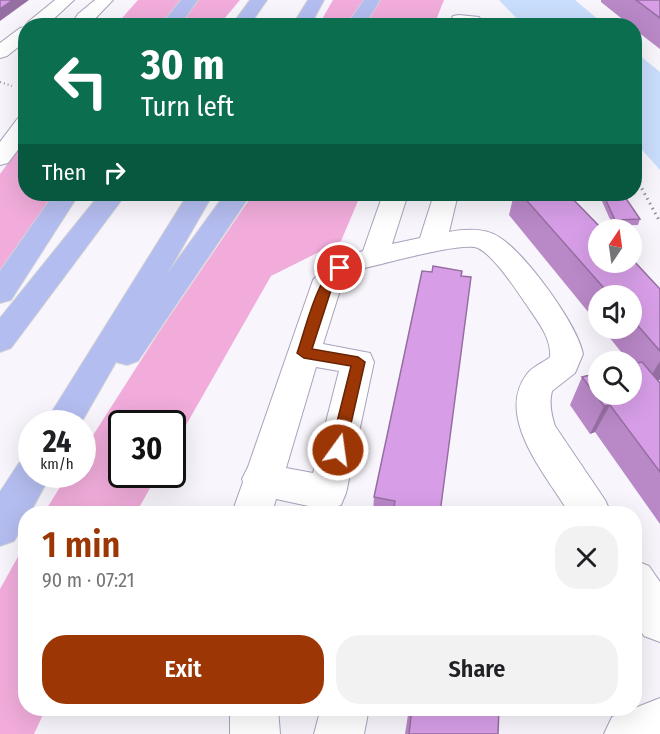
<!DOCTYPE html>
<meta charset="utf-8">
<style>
:root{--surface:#fff;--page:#f2f2f2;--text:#202124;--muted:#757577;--accent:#9c3705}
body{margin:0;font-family:"Fira Sans Condensed",sans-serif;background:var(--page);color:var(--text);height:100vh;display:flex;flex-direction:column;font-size:22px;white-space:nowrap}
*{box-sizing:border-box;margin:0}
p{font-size:20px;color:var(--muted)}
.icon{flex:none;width:33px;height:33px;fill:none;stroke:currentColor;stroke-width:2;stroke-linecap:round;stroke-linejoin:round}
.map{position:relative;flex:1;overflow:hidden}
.side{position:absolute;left:18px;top:506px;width:624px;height:210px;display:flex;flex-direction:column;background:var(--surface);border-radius:24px;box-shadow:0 6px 24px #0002}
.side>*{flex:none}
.guide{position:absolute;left:18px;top:18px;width:624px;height:183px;border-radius:24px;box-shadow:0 6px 24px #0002;background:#0b6e4f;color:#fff;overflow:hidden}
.needle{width:39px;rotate:13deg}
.tools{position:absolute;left:588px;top:219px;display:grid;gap:12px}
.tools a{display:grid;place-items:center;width:54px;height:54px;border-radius:50%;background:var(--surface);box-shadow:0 6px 24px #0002;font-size:30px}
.speed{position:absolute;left:18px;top:410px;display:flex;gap:12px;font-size:30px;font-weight:700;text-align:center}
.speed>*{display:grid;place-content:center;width:78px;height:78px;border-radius:50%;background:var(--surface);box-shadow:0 6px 24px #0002;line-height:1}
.speed small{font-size:15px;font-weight:400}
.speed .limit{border:3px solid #111;border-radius:9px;background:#fff;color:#111}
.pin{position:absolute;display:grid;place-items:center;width:51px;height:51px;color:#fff;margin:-26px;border:3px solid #fff;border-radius:50%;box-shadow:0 2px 6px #0007}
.me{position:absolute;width:66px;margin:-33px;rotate:14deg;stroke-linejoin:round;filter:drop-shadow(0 0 4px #0008)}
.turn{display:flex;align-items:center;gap:21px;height:126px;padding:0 24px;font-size:27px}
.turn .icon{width:78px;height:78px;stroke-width:2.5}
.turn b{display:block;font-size:42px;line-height:51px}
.then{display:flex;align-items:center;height:57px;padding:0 24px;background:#0003;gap:12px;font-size:22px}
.round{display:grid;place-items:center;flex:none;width:63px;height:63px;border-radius:24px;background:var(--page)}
.headline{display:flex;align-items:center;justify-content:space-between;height:102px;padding:0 24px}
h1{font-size:36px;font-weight:600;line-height:45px;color:var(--accent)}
.primary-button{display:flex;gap:12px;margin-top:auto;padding:12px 24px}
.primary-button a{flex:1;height:69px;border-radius:24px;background:var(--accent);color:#fff;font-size:24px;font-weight:600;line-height:69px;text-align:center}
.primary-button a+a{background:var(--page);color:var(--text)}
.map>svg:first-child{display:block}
</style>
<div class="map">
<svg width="660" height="734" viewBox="0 0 660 734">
<rect width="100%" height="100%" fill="#f8f6fc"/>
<g fill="#f1acdb">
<polygon points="138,0 183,0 162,25 115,26"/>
<polygon points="194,0 240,0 219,25 173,26"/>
<polygon points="333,0 368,0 350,25 318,26"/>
<polygon points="379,0 444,0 434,25 362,26"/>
<polygon points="25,140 26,194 56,194 0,277 0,174"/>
<polygon points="253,194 361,194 341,241 271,276 173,448 172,423 122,423 122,474 158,474 136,513 44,513 68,474 82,474 83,451 159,332"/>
<polygon points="25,544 26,708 46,708 34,734 0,734 0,589"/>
</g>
<g fill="#c9defc">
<polygon points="499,0 575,0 605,25 523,25"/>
<polygon points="634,51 660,72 660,170 635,142"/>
</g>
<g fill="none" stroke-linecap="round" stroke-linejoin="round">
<g stroke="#a9a2bc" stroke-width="2">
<g id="minor">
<polygon points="55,0 74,0 46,26 26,26 26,41 7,56 0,58 0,43 20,28 25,27 25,26 28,22"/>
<polygon points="95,0 113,0 88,26 70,26 78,14"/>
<polygon points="459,15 479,17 486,26 448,26 453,16"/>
<polygon points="26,116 26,139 8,163 0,165 0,142 18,118"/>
<path d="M383 194H408L392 244 420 238 434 194H458L449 232C465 229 485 228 499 237 526 254 577 324 583 354L575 373 552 391C549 403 551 414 555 426L605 500 611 513H569C547 476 494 417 527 374 533 366 543 363 550 357 552 338 536 319 526 304 515 288 494 256 478 248 462 241 381 265 360 269L350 275 342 284 323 344 370 353 374 362 346 493 341 505 327 510 276 499 272 513H232L243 482 242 479 248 467 313 280 330 261 363 251ZM316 367 339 371 313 473 286 468Z"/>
<polygon points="634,560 649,566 660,582 660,642 644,636 634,620"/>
<polygon points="660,698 660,734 604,734 612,717"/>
<polygon points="230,708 278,708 280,734 230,734"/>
<polygon points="321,708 369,708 364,734 314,734"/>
</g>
</g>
<g stroke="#d4d4d6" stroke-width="2">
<g id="highway">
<polygon points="181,0 198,0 179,26 160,26"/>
<polygon points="250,0 267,0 249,26 231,26"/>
<polygon points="308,0 324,0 310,26 292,26"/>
<polygon points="364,0 380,0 364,26 346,26"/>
<polygon points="54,194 79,194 11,300 0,303 0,271"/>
<polygon points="100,194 126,194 11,348 0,352 0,318"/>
<polygon points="188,194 213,194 167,274 225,194 251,194 138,361 127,365 116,362 81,423 45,423"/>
<polygon points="32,458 32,474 51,474 30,513 26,513 26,521 14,541 0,546 0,492 19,463"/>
</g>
</g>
<polyline stroke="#928f98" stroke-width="2" stroke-dasharray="1 3" stroke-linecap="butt" points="0,82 12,86"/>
<polyline stroke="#928f98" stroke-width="3" stroke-dasharray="1.5 4" stroke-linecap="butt" points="634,174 660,222"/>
<use href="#minor" fill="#fff" fill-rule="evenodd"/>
<use href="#highway" fill="#b4bdef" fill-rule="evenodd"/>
</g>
<g fill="#b988c7">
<polygon points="601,0 660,0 660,49 634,29 634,26 631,26 601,2"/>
<polygon points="514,194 568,194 660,289 660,380 658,380 660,383 660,524 595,432 590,434 570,405 582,377 632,394 632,362 629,362 602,328 632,328 632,296 598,296 598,324 509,215"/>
<polygon points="601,194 623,194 640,219 638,225 613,226 600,197"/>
<polygon points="422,271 440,513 373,513 374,497"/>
<polygon points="409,708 499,708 498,734 405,734"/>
</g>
<g fill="#966fa2">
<polygon points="13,0 29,0 0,21 0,9"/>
<polygon points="660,361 660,380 647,383"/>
<polygon points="610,405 595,432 590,434 604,406"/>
</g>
<g fill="#d79ee7" stroke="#966fa2" stroke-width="1.5">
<polygon points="0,0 13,0 0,9"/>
<polygon points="636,0 660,0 660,18"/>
<polygon points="521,194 568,194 603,230 598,230 598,262 632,262 632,259 660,289 660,351 632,319 632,296 611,296"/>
<polygon points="603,194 623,194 640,219 615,220"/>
<polygon points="433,266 462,271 461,276 471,277 440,513 393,513 395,501 374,497 422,271 432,272"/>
<polygon points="642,362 660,383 660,472 610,405 604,406 582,377 598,373 598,394 632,394 632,364"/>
<polygon points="412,708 499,708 498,734 409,734"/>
</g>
<path fill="#9c3705" stroke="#652403" stroke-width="1.5" d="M340 264 346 268 334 281 312 349 358 357 365 362 345 450 343 454 338 456 332 454 330 450 351 366 304 358 297 353C305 331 318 271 340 264Z"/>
</svg>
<div class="tools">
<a><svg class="needle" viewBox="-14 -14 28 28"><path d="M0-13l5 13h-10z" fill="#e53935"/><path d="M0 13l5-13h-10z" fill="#757577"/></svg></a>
<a><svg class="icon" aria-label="sound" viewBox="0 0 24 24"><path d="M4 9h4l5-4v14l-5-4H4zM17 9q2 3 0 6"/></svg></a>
<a><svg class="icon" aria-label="search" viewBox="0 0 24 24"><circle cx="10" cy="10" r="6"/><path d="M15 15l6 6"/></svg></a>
</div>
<div class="speed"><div>24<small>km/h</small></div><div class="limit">30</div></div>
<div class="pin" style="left:340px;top:268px;background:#d93025"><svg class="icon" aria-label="arrive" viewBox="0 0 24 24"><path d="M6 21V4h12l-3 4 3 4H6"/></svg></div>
<svg class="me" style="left:338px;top:450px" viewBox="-20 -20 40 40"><circle r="17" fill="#9c3705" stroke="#fff" stroke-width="3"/><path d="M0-11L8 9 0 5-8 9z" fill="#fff"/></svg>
<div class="guide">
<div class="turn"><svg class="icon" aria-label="left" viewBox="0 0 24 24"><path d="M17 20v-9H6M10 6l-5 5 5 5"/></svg><div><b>30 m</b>Turn left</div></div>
<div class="then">Then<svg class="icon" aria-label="right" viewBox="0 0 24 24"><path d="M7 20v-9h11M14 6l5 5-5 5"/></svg></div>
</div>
<section class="side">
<div class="headline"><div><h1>1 min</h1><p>90 m · 07:21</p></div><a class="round"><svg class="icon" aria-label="close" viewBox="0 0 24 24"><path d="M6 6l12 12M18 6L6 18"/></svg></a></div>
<div class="primary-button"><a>Exit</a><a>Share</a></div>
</section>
</div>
